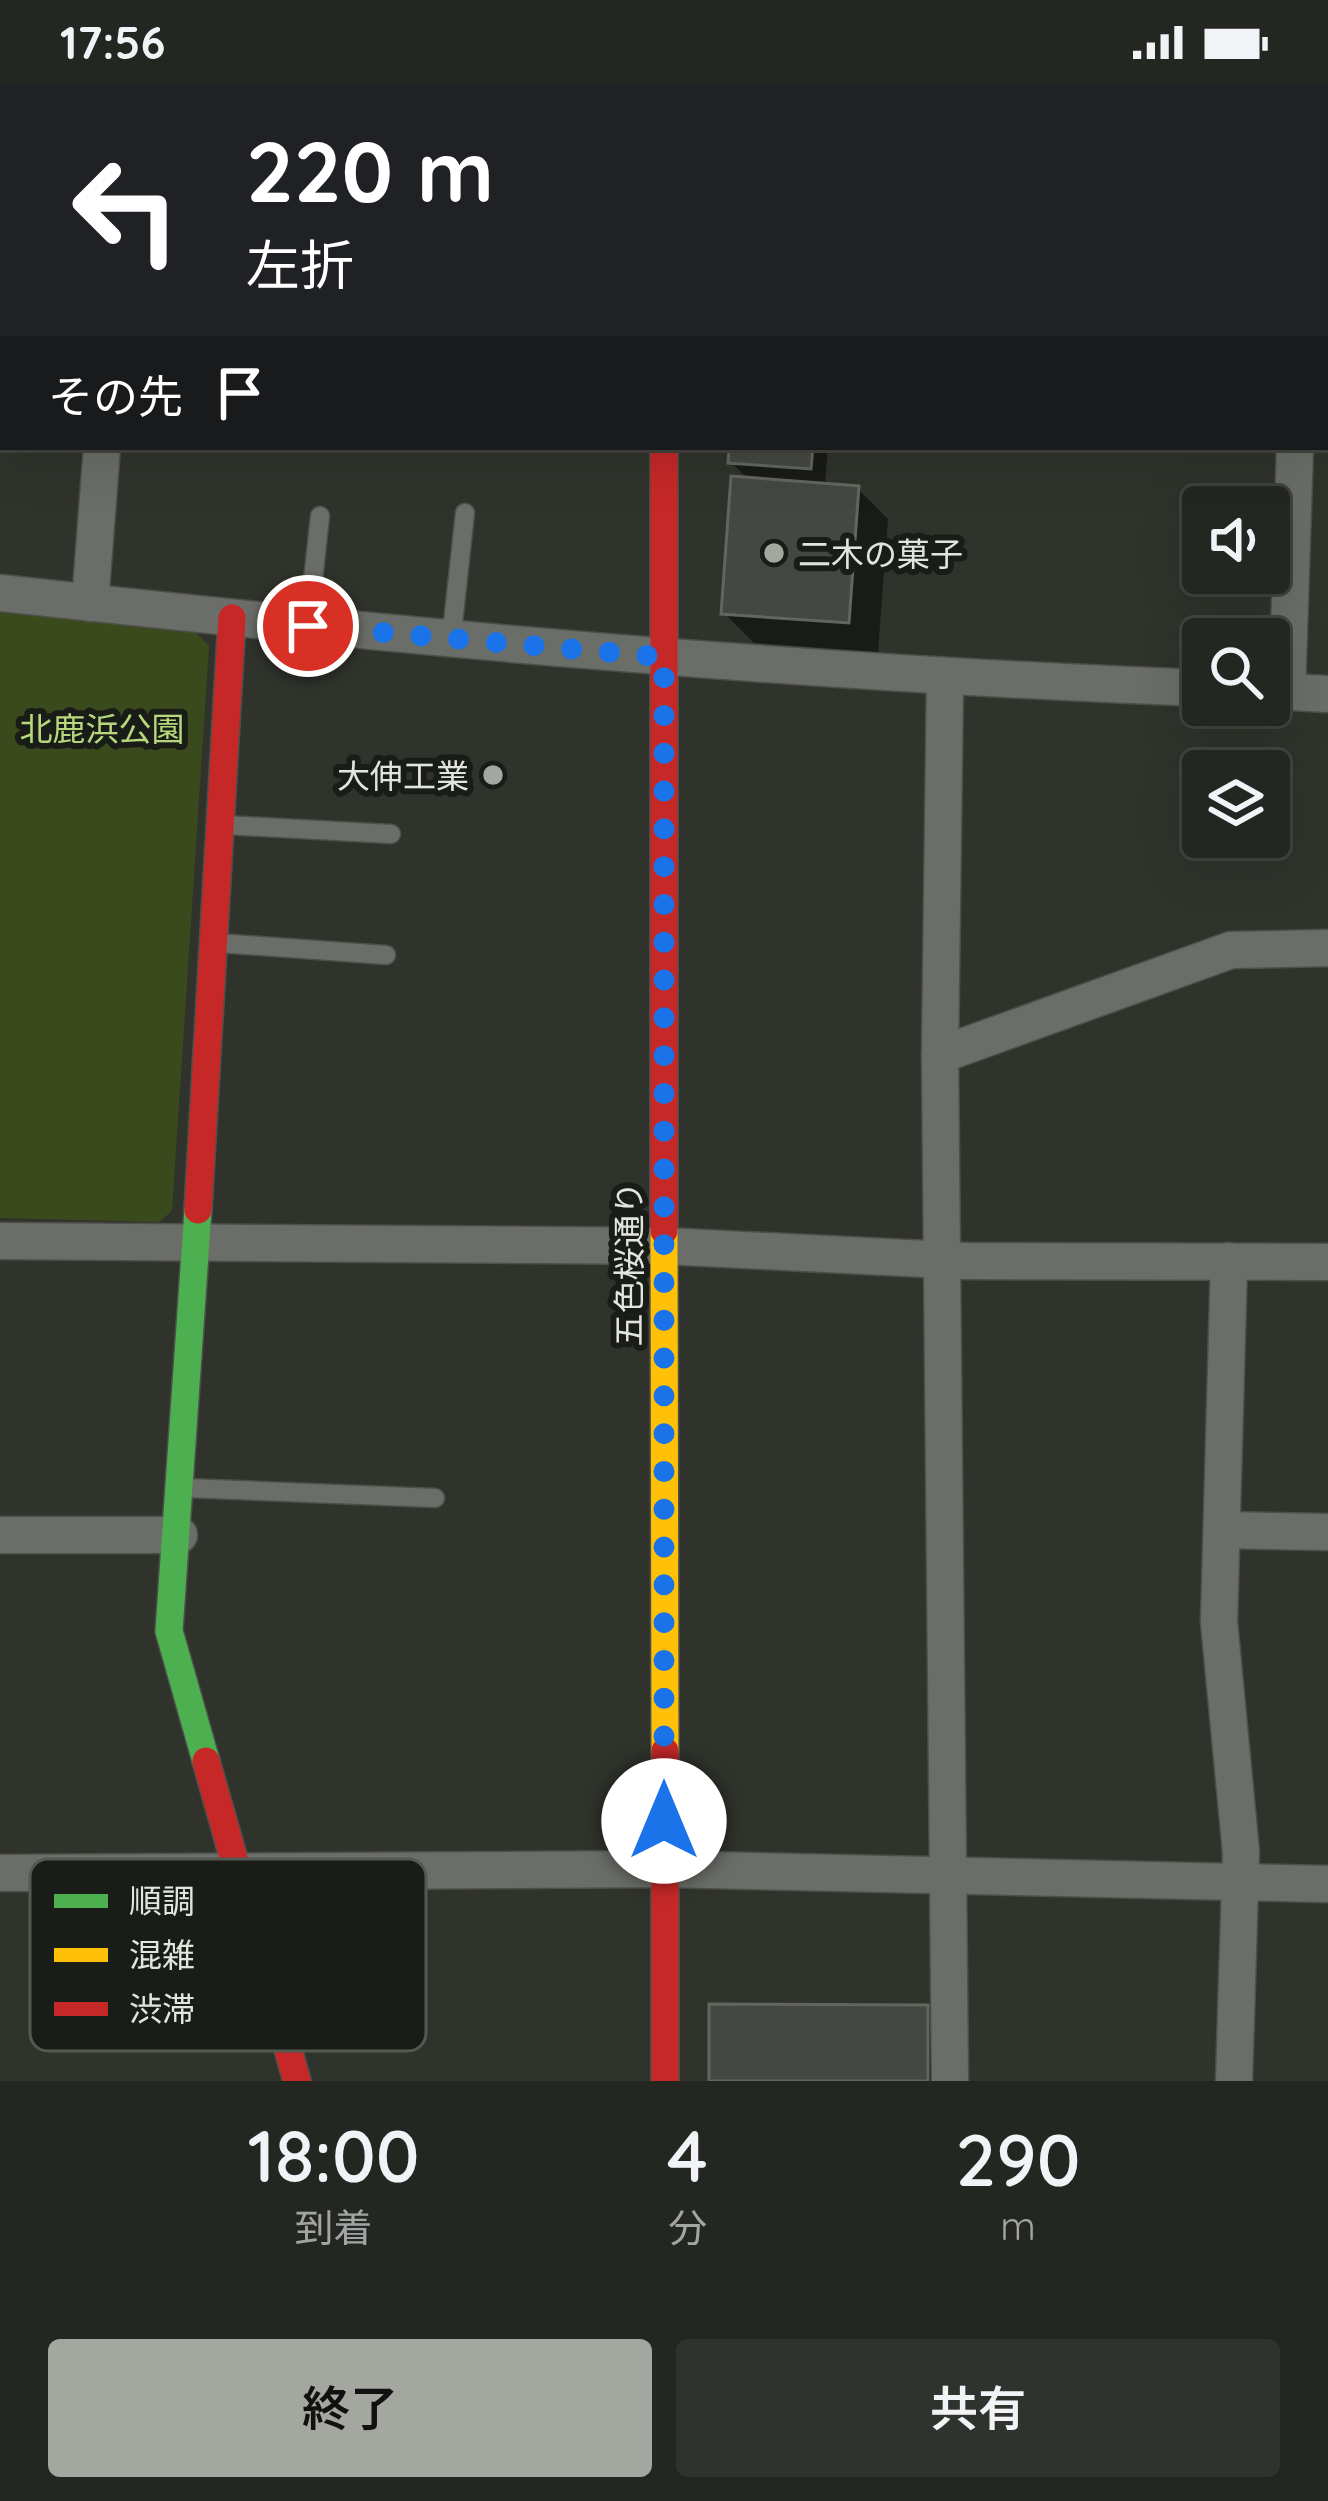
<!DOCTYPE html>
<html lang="ja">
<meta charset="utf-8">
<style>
:root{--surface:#242621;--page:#30322e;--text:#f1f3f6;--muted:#a3a5a5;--line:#41433f;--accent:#a4a79f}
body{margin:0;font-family:Quicksand,"Noto Sans JP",sans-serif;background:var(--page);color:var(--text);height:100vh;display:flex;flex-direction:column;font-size:45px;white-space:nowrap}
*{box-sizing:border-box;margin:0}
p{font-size:39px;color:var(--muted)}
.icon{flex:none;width:66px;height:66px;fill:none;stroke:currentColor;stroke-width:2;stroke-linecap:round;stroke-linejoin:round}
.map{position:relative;height:1997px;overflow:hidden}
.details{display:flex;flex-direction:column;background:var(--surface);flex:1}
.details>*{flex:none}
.banner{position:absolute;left:0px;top:0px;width:1329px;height:366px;box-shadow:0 12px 48px #0002,0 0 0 3px var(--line);background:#202124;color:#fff;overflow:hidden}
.controls{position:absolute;left:1182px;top:402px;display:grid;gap:24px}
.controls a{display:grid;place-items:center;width:108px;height:108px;border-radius:12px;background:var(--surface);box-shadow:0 12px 48px #0002,0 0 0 3px var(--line);font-size:60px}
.pin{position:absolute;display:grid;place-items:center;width:102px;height:102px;color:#fff;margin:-51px;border:6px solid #fff;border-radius:50%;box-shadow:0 3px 12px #0007}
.me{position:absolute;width:132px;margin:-66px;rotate:0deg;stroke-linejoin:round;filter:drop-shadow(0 0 9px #0008)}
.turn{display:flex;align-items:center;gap:42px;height:252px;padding:0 48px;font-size:54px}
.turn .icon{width:156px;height:156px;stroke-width:2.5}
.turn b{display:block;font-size:84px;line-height:102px}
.then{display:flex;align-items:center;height:114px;padding:0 48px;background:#0003;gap:24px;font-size:45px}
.eta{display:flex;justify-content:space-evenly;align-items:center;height:204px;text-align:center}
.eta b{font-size:72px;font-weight:600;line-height:84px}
.primary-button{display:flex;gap:24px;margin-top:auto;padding:24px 48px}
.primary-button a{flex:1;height:138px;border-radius:12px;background:var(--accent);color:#111;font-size:48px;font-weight:600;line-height:138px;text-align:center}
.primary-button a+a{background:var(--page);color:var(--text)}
.status{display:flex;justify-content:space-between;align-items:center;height:84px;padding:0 60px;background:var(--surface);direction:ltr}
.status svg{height:33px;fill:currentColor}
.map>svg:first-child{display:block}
</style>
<div class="status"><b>17:56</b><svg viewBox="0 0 49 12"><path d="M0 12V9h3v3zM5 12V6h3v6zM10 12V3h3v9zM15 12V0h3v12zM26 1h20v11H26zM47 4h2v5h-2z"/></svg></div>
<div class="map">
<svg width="1328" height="1997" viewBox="0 0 1328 1997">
<rect width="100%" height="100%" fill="#30332c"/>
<polygon fill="#3b4a1c" points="0,528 194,547 209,562 172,1127 159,1138 0,1134"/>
<g fill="#0007">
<polygon points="156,0 365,0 368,3 156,3"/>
<polygon points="732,363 828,363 825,402 858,405 888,435 878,568 754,559 724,529 750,397 731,378"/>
<polygon points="927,1924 957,1954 956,1997 712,1997"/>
</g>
<g fill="#454842" stroke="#63655f" stroke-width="3">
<polygon points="153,0 339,0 153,3"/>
<polygon points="729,363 813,363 811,385 728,379"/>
<polygon points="731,392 859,402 849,539 721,530"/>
<polygon points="709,1920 928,1921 928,1997 709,1997"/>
</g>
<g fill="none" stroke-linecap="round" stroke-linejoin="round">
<g stroke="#4d4f49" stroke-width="21">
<g id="lane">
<polyline points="308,542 320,432"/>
<polyline points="451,557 465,429"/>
<polyline points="225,741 391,750"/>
<polyline points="218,859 386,871"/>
<polyline points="186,1404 435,1414"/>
</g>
</g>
<g stroke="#4d4f49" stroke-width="39">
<g id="street">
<polyline points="129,3 130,0"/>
<polyline points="1318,3 1318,0"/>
<path d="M0 509C400 553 800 589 1203 604"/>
<polyline points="90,519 102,363"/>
<polyline points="945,594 940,971 950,1997"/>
<polyline points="1269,607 1328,610"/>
<polyline points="1287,607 1295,363"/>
<polyline points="940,971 1231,866 1328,864"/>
<polyline points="0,1157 664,1162 967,1177 1328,1178"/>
<polyline points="1229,1177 1219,1538 1241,1768 1234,1997"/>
<polyline points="1223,1446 1328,1448"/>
<polyline points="0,1451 179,1451"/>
<polyline points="0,1789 664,1785 1328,1800"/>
</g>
</g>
<g stroke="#4d4f49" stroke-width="30">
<g id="fast">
<polyline points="0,123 3,123"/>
<polyline points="198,1126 169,1547 206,1677"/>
</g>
</g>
<g stroke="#4d4f49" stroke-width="30">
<g id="slow">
<polyline points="1326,223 1328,223"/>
<polyline points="664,1147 665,1667"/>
</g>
</g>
<g stroke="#4d4f49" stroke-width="30">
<g id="jam">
<polyline points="676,0 676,3"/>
<polyline points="664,363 664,1147"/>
<polyline points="198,1126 232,534"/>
<polyline points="665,1667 665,1997"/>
<polyline points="206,1677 297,1997"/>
</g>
</g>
<use href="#lane" stroke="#6b6e68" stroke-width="18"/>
<use href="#street" stroke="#6b6e68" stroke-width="36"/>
<use href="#fast" stroke="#4caf50" stroke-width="27"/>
<use href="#slow" stroke="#ffc107" stroke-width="27"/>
<use href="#jam" stroke="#c62828" stroke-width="27"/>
</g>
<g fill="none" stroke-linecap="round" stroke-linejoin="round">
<polyline stroke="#1a73e8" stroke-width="21" stroke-dasharray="0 37.8" points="308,542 664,573 664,1737"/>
</g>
<g fill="#a4a79f" stroke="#1a1d17" stroke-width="4.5">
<circle cx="774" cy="469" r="12"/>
<circle cx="493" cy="691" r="12"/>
</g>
<g text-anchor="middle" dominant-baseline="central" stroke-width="12" stroke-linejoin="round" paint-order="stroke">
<g font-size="33" fill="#e2e5dd" stroke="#1a1d17" text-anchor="start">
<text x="798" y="469">二木の菓子</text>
<text x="469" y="691" text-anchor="end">大伸工業</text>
</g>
<g font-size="33" fill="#b6d77c" stroke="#1a1d17">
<text x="102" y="644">北鹿浜公園</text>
</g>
<g font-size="33" fill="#e2e5dd" stroke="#1a1d17">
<text transform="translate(628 1180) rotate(-90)">五色桜通り</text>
</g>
</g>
<rect x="30" y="1775" width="396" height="192" rx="18" fill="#1a1d17" stroke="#565952" stroke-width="3"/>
<rect x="54" y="1810" width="54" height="14" fill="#4caf50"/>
<rect x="54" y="1864" width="54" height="14" fill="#ffc107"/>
<rect x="54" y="1918" width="54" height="14" fill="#c62828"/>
<g font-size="33" fill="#e2e5dd">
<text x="129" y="1829">順調</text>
<text x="129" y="1883">混雑</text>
<text x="129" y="1937">渋滞</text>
</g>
</svg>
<div class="controls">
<a><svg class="icon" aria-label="sound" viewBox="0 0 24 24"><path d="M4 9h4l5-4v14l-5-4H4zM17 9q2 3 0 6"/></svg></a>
<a><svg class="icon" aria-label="search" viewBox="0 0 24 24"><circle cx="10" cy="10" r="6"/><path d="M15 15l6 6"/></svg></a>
<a><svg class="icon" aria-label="layers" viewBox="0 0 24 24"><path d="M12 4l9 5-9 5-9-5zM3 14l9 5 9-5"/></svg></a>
</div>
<div class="pin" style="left:308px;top:542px;background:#d93025"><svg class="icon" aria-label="arrive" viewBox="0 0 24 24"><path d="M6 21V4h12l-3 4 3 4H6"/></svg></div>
<svg class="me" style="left:664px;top:1737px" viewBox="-20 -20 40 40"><circle r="19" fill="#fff"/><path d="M0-13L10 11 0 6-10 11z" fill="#1a73e8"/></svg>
<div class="banner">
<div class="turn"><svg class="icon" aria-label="left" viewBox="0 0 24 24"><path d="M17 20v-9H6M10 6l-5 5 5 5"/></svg><div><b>220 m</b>左折</div></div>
<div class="then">その先<svg class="icon" aria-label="arrive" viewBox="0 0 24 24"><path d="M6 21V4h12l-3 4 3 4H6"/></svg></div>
</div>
</div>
<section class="details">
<div class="eta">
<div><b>18:00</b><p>到着</p></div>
<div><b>4</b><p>分</p></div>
<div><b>290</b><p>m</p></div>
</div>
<div class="primary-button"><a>終了</a><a>共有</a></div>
</section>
